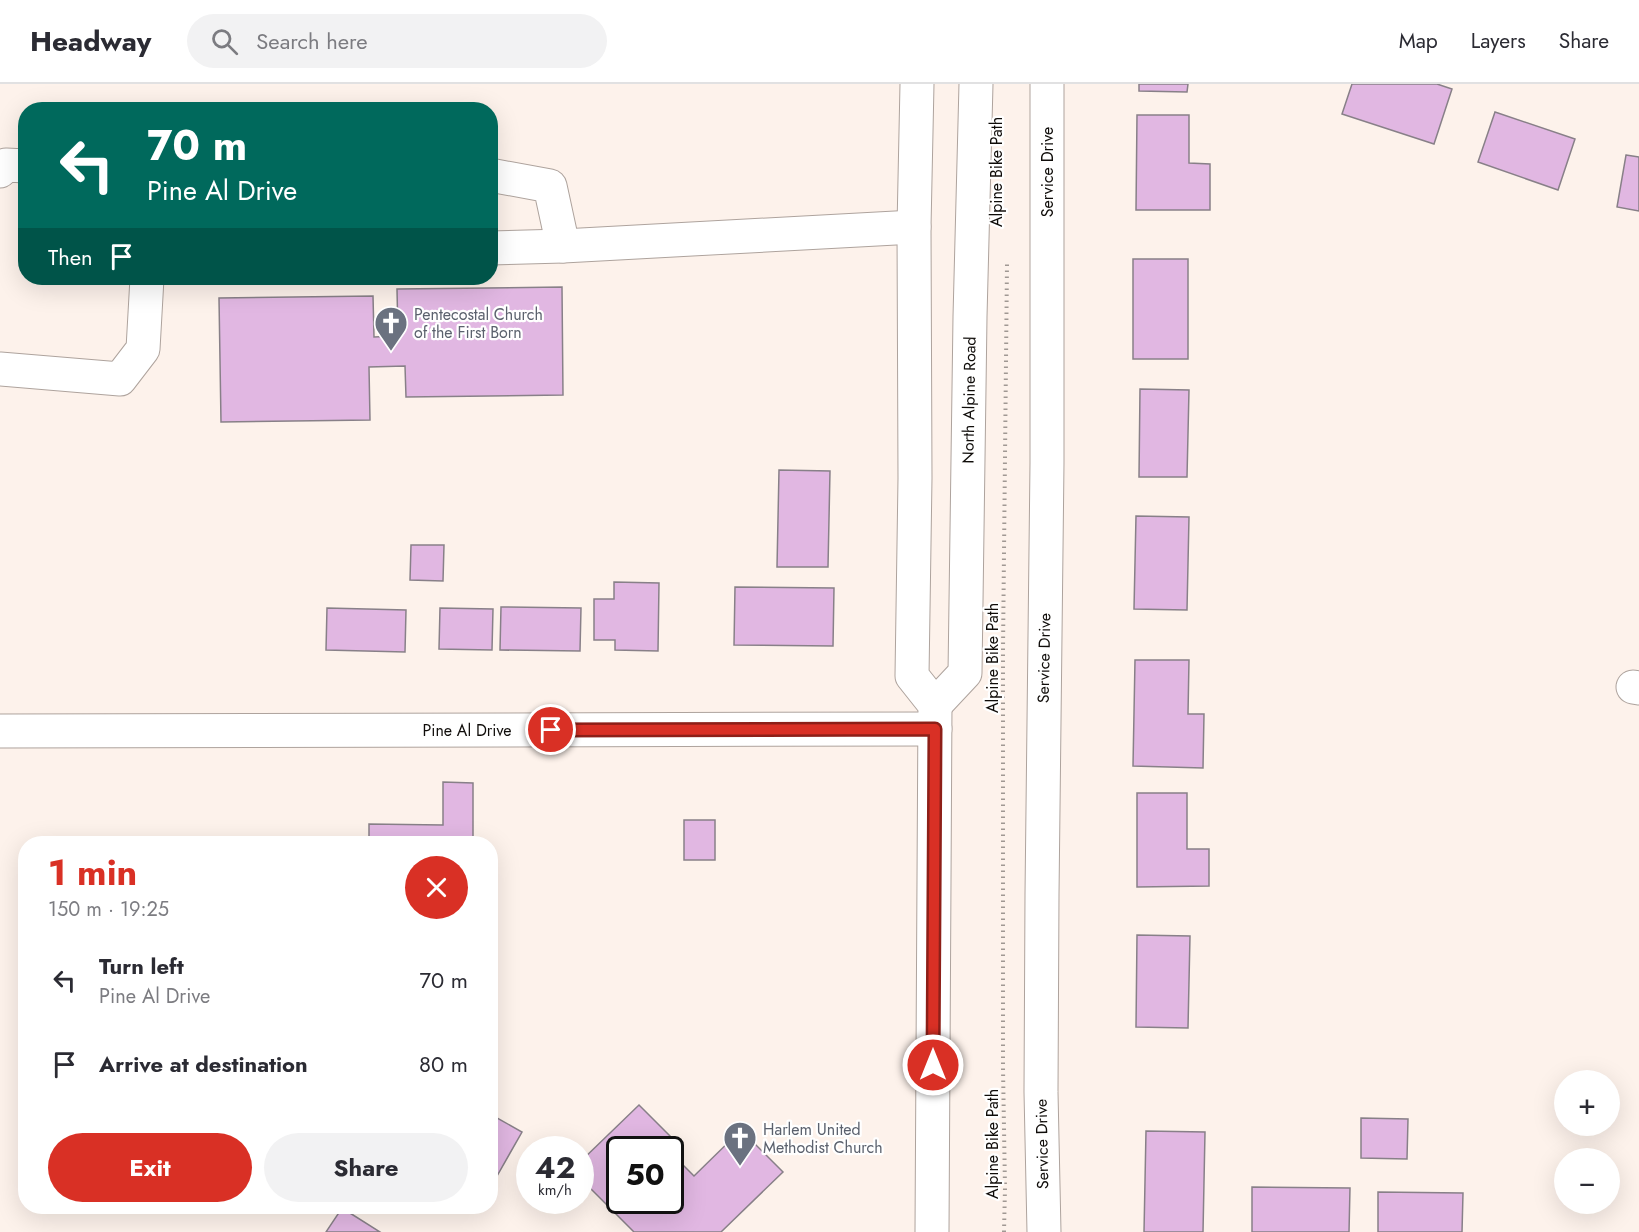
<!DOCTYPE html>
<meta charset="utf-8">
<style>
:root{--surface:#fff;--page:#f2f2f3;--text:#2b2b33;--muted:#7c7c81;--line:#e1e1e2;--accent:#d93025}
body{margin:0;font-family:Jost,sans-serif;background:var(--page);color:var(--text);height:100vh;display:flex;flex-direction:column;font-size:22px;white-space:nowrap}
*{box-sizing:border-box;margin:0}
p{font-size:20px;color:var(--muted)}
.icon{flex:none;width:33px;height:33px;fill:none;stroke:currentColor;stroke-width:2;stroke-linecap:round;stroke-linejoin:round}
.map{position:relative;flex:1;overflow:hidden}
.drawer{position:absolute;left:18px;top:752px;width:480px;height:378px;display:flex;flex-direction:column;background:var(--surface);border-radius:24px;box-shadow:0 6px 24px #0002}
.drawer>*{flex:none}
.hud{position:absolute;left:18px;top:18px;width:480px;height:183px;border-radius:24px;box-shadow:0 6px 24px #0002;background:#00695c;color:#fff;overflow:hidden}
.buttons{position:absolute;left:1554px;top:986px;display:grid;gap:12px}
.buttons a{display:grid;place-items:center;width:66px;height:66px;border-radius:50%;background:var(--surface);box-shadow:0 6px 24px #0002;font-size:30px}
.speed{position:absolute;left:516px;top:1052px;display:flex;gap:12px;font-size:30px;font-weight:700;text-align:center}
.speed>*{display:grid;place-content:center;width:78px;height:78px;border-radius:50%;background:var(--surface);box-shadow:0 6px 24px #0002;line-height:1}
.speed small{font-size:15px;font-weight:400}
.speed .limit{border:3px solid #111;border-radius:9px;background:#fff;color:#111}
.pin{position:absolute;display:grid;place-items:center;width:51px;height:51px;color:#fff;margin:-26px;border:3px solid #fff;border-radius:50%;box-shadow:0 2px 6px #0007}
.me{position:absolute;width:66px;margin:-33px;rotate:0deg;stroke-linejoin:round;filter:drop-shadow(0 0 4px #0008)}
.turn{display:flex;align-items:center;gap:21px;height:126px;padding:0 30px;font-size:27px}
.turn .icon{width:78px;height:78px;stroke-width:2.5}
.turn b{display:block;font-size:42px;line-height:51px}
.then{display:flex;align-items:center;height:57px;padding:0 30px;background:#0003;gap:12px;font-size:22px}
.round{display:grid;place-items:center;flex:none;width:63px;height:63px;border-radius:32px;background:var(--page)}
.overview{display:flex;align-items:center;justify-content:space-between;height:102px;padding:0 30px}
h1{font-size:36px;font-weight:700;line-height:45px;color:var(--accent)}
.cta{display:flex;gap:12px;margin-top:auto;padding:12px 30px}
.cta a{flex:1;height:69px;border-radius:36px;background:var(--accent);color:#fff;font-size:24px;font-weight:700;line-height:69px;text-align:center}
.cta a+a{background:var(--page);color:var(--text)}
ul{padding:0;list-style:none}
li{display:flex;align-items:center;gap:18px;height:84px;padding:0 30px}
li div{flex:1}
li b{display:block;font-size:22px}
li em{font-style:normal}
header{display:flex;align-items:center;gap:36px;box-sizing:border-box;height:84px;padding:0 30px;background:var(--surface);border-bottom:2px solid var(--line)}
header strong{font-size:28px}
nav{display:flex;gap:33px;margin-inline-start:auto;font-size:21px}
.search{width:420px;height:54px;background:var(--page);display:flex;align-items:center;gap:15px;box-sizing:border-box;padding:0 21px;border-radius:33px;color:var(--muted);font-size:22px}
.map>svg:first-child{display:block}
</style>
<header>
<strong>Headway</strong>
<div class="search"><svg class="icon" aria-label="search" viewBox="0 0 24 24"><circle cx="10" cy="10" r="6"/><path d="M15 15l6 6"/></svg>Search here</div>
<nav><a>Map</a><a>Layers</a><a>Share</a></nav>
</header>
<div class="map">
<svg width="1639" height="1148" viewBox="0 0 1639 1148">
<rect width="100%" height="100%" fill="#fdf2eb"/>
<g fill="#e1b7e2" stroke="#888088" stroke-width="1.5">
<polygon points="1139,0 1188,0 1187,8 1139,7"/>
<polygon points="1352,0 1437,0 1452,5 1434,60 1342,30"/>
<polygon points="1495,28 1575,55 1558,106 1478,78"/>
<polygon points="1137,31 1189,31 1189,79 1210,80 1210,126 1136,126"/>
<polygon points="1626,71 1639,73 1639,127 1617,123"/>
<rect x="1133" y="175" width="55" height="100"/>
<polygon points="562,203 563,311 406,313 405,282 369,283 370,336 221,338 219,214 373,212 374,253 398,252 397,205"/>
<polygon points="1140,305 1189,306 1187,393 1139,393"/>
<polygon points="779,386 830,387 828,483 777,483"/>
<polygon points="1136,432 1189,433 1187,526 1134,525"/>
<polygon points="411,461 444,461 443,497 410,496"/>
<polygon points="614,498 659,499 658,567 615,566 615,556 594,556 594,515 614,515"/>
<polygon points="735,503 834,504 833,562 734,561"/>
<polygon points="501,523 581,524 580,567 500,566"/>
<polygon points="327,524 406,526 405,568 326,566"/>
<polygon points="440,524 493,525 492,566 439,565"/>
<polygon points="1135,576 1189,576 1188,630 1204,630 1203,684 1133,682"/>
<polygon points="443,698 473,699 473,759 369,759 369,740 443,741"/>
<polygon points="1137,709 1187,709 1187,765 1209,765 1209,802 1137,803"/>
<rect x="684" y="736" width="31" height="40"/>
<polygon points="1137,851 1190,852 1188,944 1136,943"/>
<polygon points="639,1021 673,1055 665,1063 668,1065 620,1065 620,1116 670,1116 670,1068 694,1092 741,1046 783,1088 721,1148 634,1148 580,1094 580,1078"/>
<polygon points="490,1030 522,1048 497,1092 490,1088"/>
<polygon points="1361,1034 1408,1035 1407,1075 1361,1074"/>
<polygon points="1146,1047 1205,1048 1203,1148 1144,1148"/>
<polygon points="1252,1103 1350,1104 1349,1148 1252,1148"/>
<polygon points="1378,1108 1463,1109 1462,1148 1378,1148"/>
<polygon points="342,1124 380,1148 326,1148"/>
</g>
<g fill="none" stroke-linecap="round" stroke-linejoin="round">
<g stroke="#aea39d" stroke-width="35">
<g id="minor">
<polyline points="0,87 6,81 26,82"/>
<polyline points="490,91 550,102 563,162 914,143"/>
<polyline points="490,164 563,162"/>
<polyline points="0,285 120,295 143,265 147,194"/>
<polyline points="1633,603 1639,604"/>
<polyline points="0,647 935,645"/>
<polyline points="1044,1148 1041,1008 1042,811 1047,379 1047,0"/>
</g>
</g>
<g stroke="#aea39d" stroke-width="35">
<g id="major">
<polyline points="917,0 914,143 915,394 912,592 935,621 932,1148"/>
<polyline points="935,621 965,589 970,233 976,0"/>
</g>
</g>
<polyline stroke="#a09893" stroke-width="4" stroke-dasharray="1.5 4.5" stroke-linecap="butt" points="1004,1148 1005,1104 1003,984 1003,565 1007,180"/>
<use href="#minor" stroke="#fff" stroke-width="33"/>
<use href="#major" stroke="#fff" stroke-width="33"/>
</g>
<g fill="none" stroke-linecap="round" stroke-linejoin="round">
<g stroke="#8d1f18" stroke-width="15">
<polyline id="route" points="551,646 935,645 933,981"/>
</g>
<use href="#route" stroke="#d93025" stroke-width="10"/>
</g>
<defs>
<g id="church-pin" transform="scale(1.725)"><path d="M0 17L-7.5 6A9.5 9.5 0 1 1 7.5 6Z" fill="#6b7280" stroke="#fff"/><path d="M-1.2-6h2.4v3.5h3.3v2.4h-3.3V6h-2.4V-.1h-3.3v-2.4h3.3Z" fill="#fff"/></g>
</defs>
<g fill-rule="evenodd">
<use href="#church-pin" x="391" y="239"/>
<use href="#church-pin" x="740" y="1054"/>
</g>
<g text-anchor="middle" dominant-baseline="central" stroke-width="4.5" stroke-linejoin="round" paint-order="stroke">
<g font-size="16" fill="#0f0c09" stroke="#fff">
<text transform="translate(996 88) rotate(-90)">Alpine Bike Path</text>
<text transform="translate(1047 88) rotate(-90)">Service Drive</text>
<text transform="translate(969 316) rotate(-89)">North Alpine Road</text>
<text transform="translate(992 574) rotate(-90)">Alpine Bike Path</text>
<text transform="translate(1044 574) rotate(-89)">Service Drive</text>
<text x="467" y="646">Pine Al Drive</text>
<text transform="translate(992 1060) rotate(-90)">Alpine Bike Path</text>
<text transform="translate(1042 1060) rotate(-91)">Service Drive</text>
</g>
<g font-size="16" fill="#5b616d" stroke="#fff" text-anchor="start">
<text x="414" y="230">Pentecostal Church<tspan x="414" dy="18">of the First Born</tspan></text>
<text x="763" y="1045">Harlem United<tspan x="763" dy="18">Methodist Church</tspan></text>
</g>
</g>
</svg>
<div class="buttons">
<a>+</a>
<a>−</a>
</div>
<div class="speed"><div>42<small>km/h</small></div><div class="limit">50</div></div>
<div class="pin" style="left:551px;top:646px;background:#d93025"><svg class="icon" aria-label="arrive" viewBox="0 0 24 24"><path d="M6 21V4h12l-3 4 3 4H6"/></svg></div>
<svg class="me" style="left:933px;top:981px" viewBox="-20 -20 40 40"><circle r="17" fill="#d93025" stroke="#fff" stroke-width="3"/><path d="M0-11L8 9 0 5-8 9z" fill="#fff"/></svg>
<div class="hud">
<div class="turn"><svg class="icon" aria-label="left" viewBox="0 0 24 24"><path d="M17 20v-9H6M10 6l-5 5 5 5"/></svg><div><b>70 m</b>Pine Al Drive</div></div>
<div class="then">Then<svg class="icon" aria-label="arrive" viewBox="0 0 24 24"><path d="M6 21V4h12l-3 4 3 4H6"/></svg></div>
</div>
<section class="drawer">
<div class="overview"><div><h1>1 min</h1><p>150 m · 19:25</p></div><a class="round" style="background:#d93025;color:#fff"><svg class="icon" aria-label="close" viewBox="0 0 24 24"><path d="M6 6l12 12M18 6L6 18"/></svg></a></div>
<ul>
<li><svg class="icon" aria-label="left" viewBox="0 0 24 24"><path d="M17 20v-9H6M10 6l-5 5 5 5"/></svg><div><b>Turn left</b><p>Pine Al Drive</p></div><em>70 m</em></li>
<li><svg class="icon" aria-label="arrive" viewBox="0 0 24 24"><path d="M6 21V4h12l-3 4 3 4H6"/></svg><div><b>Arrive at destination</b></div><em>80 m</em></li>
</ul>
<div class="cta"><a>Exit</a><a>Share</a></div>
</section>
</div>
